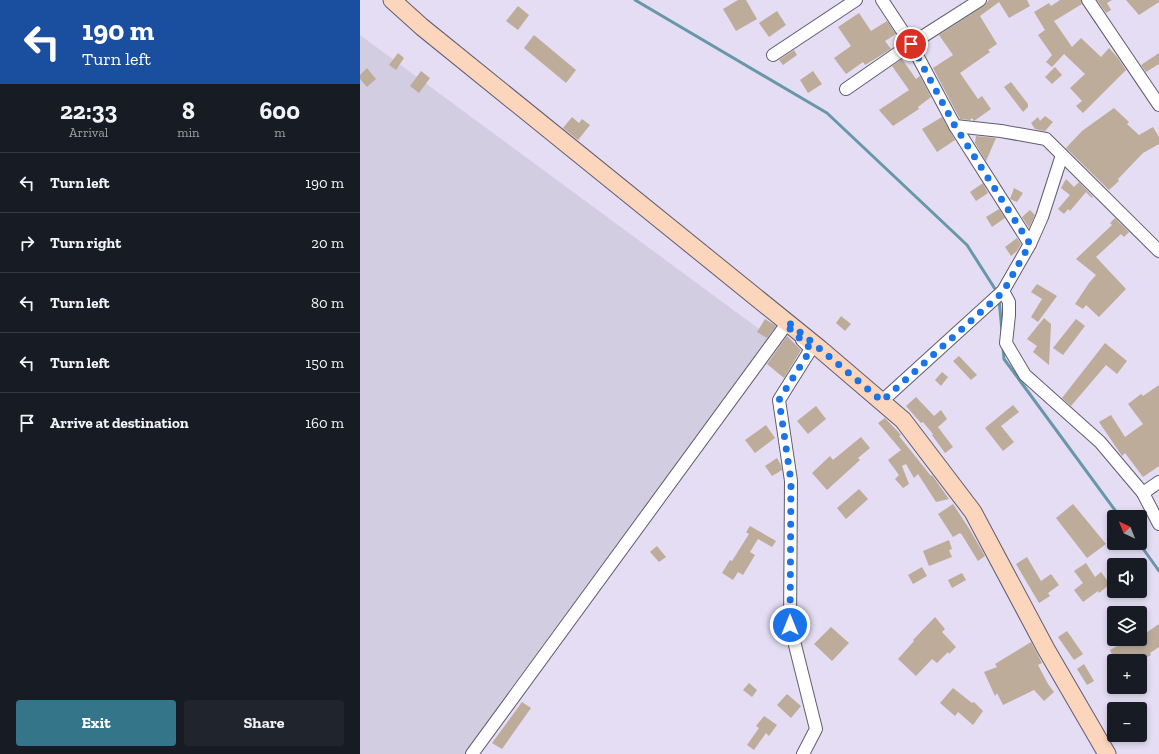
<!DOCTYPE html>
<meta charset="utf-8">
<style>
:root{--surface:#171b24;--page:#20242c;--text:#f1f3f6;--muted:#9ea1a6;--line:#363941;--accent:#357589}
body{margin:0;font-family:"Zilla Slab",serif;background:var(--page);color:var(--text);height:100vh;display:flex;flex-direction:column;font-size:15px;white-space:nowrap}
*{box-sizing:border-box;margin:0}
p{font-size:13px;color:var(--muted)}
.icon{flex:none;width:22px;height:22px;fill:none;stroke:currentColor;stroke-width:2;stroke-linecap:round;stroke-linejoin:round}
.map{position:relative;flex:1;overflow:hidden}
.sheet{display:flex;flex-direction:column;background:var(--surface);width:360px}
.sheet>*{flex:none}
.hud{background:#1a4fa0;color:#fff;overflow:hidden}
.needle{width:26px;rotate:317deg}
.tools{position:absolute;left:747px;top:510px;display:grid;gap:8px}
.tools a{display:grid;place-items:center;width:40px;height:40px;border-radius:4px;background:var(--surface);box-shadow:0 2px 6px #0003;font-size:20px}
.pin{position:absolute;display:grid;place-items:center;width:34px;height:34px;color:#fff;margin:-17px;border:2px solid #fff;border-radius:50%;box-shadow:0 1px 4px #0007}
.me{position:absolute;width:44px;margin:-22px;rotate:0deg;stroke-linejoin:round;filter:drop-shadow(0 0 3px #0008)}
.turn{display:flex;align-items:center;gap:14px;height:84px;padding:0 16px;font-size:18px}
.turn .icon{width:52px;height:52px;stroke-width:2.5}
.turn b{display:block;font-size:28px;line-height:34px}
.eta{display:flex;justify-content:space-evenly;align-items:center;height:68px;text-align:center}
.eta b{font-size:24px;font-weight:800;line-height:28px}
.primary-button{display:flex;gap:8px;margin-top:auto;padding:8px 16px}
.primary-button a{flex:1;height:46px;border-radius:4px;background:var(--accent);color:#fff;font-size:16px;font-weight:800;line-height:46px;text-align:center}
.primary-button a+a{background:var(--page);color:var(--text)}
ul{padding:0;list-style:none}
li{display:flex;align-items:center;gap:12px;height:60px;padding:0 16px;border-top:1px solid var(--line)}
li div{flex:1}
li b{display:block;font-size:15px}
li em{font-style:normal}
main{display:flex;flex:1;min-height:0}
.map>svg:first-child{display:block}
</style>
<main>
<section class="sheet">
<div class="hud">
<div class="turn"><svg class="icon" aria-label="left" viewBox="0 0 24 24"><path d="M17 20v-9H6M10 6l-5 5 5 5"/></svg><div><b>190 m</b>Turn left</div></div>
</div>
<div class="eta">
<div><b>22:33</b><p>Arrival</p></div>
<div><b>8</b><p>min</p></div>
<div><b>600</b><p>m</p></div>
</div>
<ul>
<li><svg class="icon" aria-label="left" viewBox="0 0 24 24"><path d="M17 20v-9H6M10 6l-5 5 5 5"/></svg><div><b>Turn left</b></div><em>190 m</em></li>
<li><svg class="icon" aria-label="right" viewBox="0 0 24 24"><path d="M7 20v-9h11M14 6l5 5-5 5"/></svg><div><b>Turn right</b></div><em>20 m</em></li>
<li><svg class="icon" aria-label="left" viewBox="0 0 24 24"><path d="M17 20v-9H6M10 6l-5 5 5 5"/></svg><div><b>Turn left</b></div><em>80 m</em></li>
<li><svg class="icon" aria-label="left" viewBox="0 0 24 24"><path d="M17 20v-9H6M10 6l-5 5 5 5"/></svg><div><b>Turn left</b></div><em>150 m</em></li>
<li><svg class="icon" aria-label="arrive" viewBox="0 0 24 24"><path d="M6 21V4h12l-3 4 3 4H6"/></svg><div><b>Arrive at destination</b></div><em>160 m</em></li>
</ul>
<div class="primary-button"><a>Exit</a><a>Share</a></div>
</section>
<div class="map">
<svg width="799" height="754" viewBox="0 0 799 754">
<rect width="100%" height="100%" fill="#e4ddf4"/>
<polygon fill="#d3cde2" points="0,35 410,337 110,754 0,754"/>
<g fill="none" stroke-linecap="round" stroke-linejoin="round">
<g stroke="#6797a9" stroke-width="3">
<polyline points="275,0 467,113 607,245 637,292"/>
<polyline points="639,299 642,331"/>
<polyline points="643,347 644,359 760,517"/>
<polyline points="779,543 799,571"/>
</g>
</g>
<g fill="#bdac9a">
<polygon points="378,0 386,0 397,19 376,31 363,9"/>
<polygon points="629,0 667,0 670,6 649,18 639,2 620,16 637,44 628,50 630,52 600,73 618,99 622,96 631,109 614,121 612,118 610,120 600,119 573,68 593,55 579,35 624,6"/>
<polygon points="700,0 721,0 722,4 694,21 712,47 721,38 741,57 749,48 758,58 766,70 723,113 716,106 722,101 710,88 725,74 704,54 692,67 686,62 692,55 678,35 685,30 674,12 689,3 691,6"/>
<polygon points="737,0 752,0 747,3 751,10 746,13"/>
<polygon points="766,0 799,0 799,2 779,15"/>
<polygon points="158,6 169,15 158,30 146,21"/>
<polygon points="417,11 426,25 409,37 399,23"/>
<polygon points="499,13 511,31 527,21 536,34 525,41 531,49 505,65 503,62 486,74 474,58 491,46 478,27"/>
<polygon points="174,35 216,70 206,83 164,48"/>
<polygon points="434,50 437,55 423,65 419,60"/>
<polygon points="38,53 44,58 36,70 29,65"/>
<polygon points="799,53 799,64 786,72 781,65"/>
<polygon points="542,59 556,79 560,76 571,97 558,107 559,109 533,126 519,110 549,90 532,66"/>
<polygon points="695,67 702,75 692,84 685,77"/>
<polygon points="7,68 16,79 7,87 0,79 0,75"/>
<polygon points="61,71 70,78 59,93 50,86"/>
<polygon points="453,71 462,84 448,93 440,80"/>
<polygon points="651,82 668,104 668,107 663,112 644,87"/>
<polygon points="754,108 769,122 767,124 779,135 793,127 799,137 799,144 783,153 758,179 759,181 749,190 706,148 722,131"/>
<polygon points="685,116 693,122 685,131 675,129 671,123 678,117 680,121"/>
<polygon points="212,117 219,123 222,119 230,125 218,140 203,128"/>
<polygon points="582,117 595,140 577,152 562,129"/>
<polygon points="616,136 636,138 626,161 615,143"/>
<polygon points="706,179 714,187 719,182 733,197 732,198 726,192 710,211 708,209 704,214 698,209 710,195 701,188"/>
<polygon points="623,183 628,193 616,201 610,192"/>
<polygon points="654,188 663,193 657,202 650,199"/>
<polygon points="639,209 645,218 632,227 626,217"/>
<polygon points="670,210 675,215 669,228 662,217"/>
<polygon points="755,218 769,232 764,237 761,234 736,257 766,289 739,317 726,305 723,309 715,304 729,283 736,275 716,259 752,225 750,223"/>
<polygon points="657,238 661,244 657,251 651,256 645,247"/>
<polygon points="677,284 697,296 678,322 671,317 682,299 671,292"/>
<polygon points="481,316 491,324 485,331 476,323"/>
<polygon points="684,318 691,324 689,365 673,352 677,346 667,339"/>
<polygon points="405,319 416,326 407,338 397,332"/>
<polygon points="716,319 725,326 703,355 693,348"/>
<polygon points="427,336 441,350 424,378 407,364"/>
<polygon points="745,343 767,361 757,374 746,365 711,406 702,398"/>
<polygon points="599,356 617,375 611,380 593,361"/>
<polygon points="582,372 588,377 581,386 575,380"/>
<polygon points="799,385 799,466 783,477 765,453 762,456 739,422 751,415 765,437 783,424 768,404 781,394 783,396"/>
<polygon points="556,397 574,416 581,410 587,419 578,427 593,447 585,453 572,435 573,434 563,422 561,423 546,406"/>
<polygon points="653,405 659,412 641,426 654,442 643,451 625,428"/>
<polygon points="456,406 466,419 448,434 437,421"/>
<polygon points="525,418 541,435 539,436 571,476 572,475 589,499 576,502 558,474 554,478 546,464 542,466 549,484 543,488 535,479 539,475 528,460 541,450 518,423"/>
<polygon points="406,425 415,438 395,453 385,440"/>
<polygon points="501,437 510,448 498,458 500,460 467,490 452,473 470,456 473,460"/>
<polygon points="417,458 421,465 422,470 412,476 405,466"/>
<polygon points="499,489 508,499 486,519 477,508"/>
<polygon points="593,504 610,530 625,556 618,561 602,535 600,533 593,537 578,514"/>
<polygon points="713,504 746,544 727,558 696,518"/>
<polygon points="390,526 416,541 412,547 398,539 390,552 395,555 383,575 378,572 373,580 362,573 370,560 372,561 389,534 386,532"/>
<polygon points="589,540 592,549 589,550 592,557 569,566 563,551"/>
<polygon points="297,546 306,557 299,562 290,552"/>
<polygon points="667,557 681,581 691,574 699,585 688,593 690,596 679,603 656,564"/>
<polygon points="726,563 735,577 741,572 750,584 739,593 738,591 723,602 714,590 723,583 714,571"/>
<polygon points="562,567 567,576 553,584 548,575"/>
<polygon points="602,573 606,580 592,588 588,580"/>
<polygon points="575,617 585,629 582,632 596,647 589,654 588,652 577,663 572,659 556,676 538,659 554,641 553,640"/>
<polygon points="799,624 799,647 790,653 791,655 782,660 779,656 771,661 755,661 750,650 770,639 780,639 780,637"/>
<polygon points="471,627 489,643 472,661 454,644"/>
<polygon points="707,631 723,654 714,660 698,637"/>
<polygon points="671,642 682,663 678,665 688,684 694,692 684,701 674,690 643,705 637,693 635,696 624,672 637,667 635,664"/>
<polygon points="724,664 734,681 727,685 717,669"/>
<polygon points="389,683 397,690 392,697 383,690"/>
<polygon points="593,688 612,703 614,702 623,711 613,725 598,712 595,716 580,703"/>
<polygon points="427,694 441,706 431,718 417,705"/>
<polygon points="162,702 171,708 142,749 132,743"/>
<polygon points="404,716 417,725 409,736 406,733 394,750 387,745 399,728 396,726"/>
</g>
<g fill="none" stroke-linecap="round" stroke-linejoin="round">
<g stroke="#625c6f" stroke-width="14">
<g id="street">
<polyline points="522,0 551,44 595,126 670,244"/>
<polyline points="728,0 799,105"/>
<polyline points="413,55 496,0"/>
<polyline points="486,89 551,44 620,0"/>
<polyline points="595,126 641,131 686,139 799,251"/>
<polyline points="643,291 649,302 649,315 646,343 665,375 740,442 783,493 799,524"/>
<polyline points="442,340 451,349 419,400 431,481 430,625 456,729 443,754"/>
<polyline points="522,401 643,291 670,244 682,217 702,155"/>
<polyline points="783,493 799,482"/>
<polyline points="112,754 428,322"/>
</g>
</g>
<g stroke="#625c6f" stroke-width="19">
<polyline id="secondary" points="32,0 62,27 460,349 543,420 613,512 686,649 747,754"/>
</g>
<use href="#street" stroke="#fff" stroke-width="12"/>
<use href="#secondary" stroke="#fbd6bd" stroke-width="17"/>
</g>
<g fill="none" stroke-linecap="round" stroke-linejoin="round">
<polyline stroke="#1a73e8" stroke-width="7" stroke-dasharray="0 12.6" points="430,625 431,481 419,400 451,349 426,325 428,322 522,401 643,292 670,244 595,126 551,44"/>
</g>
</svg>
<div class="tools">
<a><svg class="needle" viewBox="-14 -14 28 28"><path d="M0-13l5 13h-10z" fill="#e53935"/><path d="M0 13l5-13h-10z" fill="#9ea1a6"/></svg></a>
<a><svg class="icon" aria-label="sound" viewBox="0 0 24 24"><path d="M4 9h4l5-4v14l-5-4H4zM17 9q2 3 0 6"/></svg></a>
<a><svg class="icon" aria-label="layers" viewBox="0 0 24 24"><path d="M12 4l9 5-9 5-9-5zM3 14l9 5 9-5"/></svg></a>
<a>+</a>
<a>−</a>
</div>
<div class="pin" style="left:551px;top:44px;background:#d93025"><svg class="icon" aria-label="arrive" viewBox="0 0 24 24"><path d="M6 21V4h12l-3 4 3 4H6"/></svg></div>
<svg class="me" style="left:430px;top:625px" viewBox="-20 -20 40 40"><circle r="17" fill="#1a73e8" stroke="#fff" stroke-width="3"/><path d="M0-11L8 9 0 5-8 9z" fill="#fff"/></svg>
</div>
</main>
